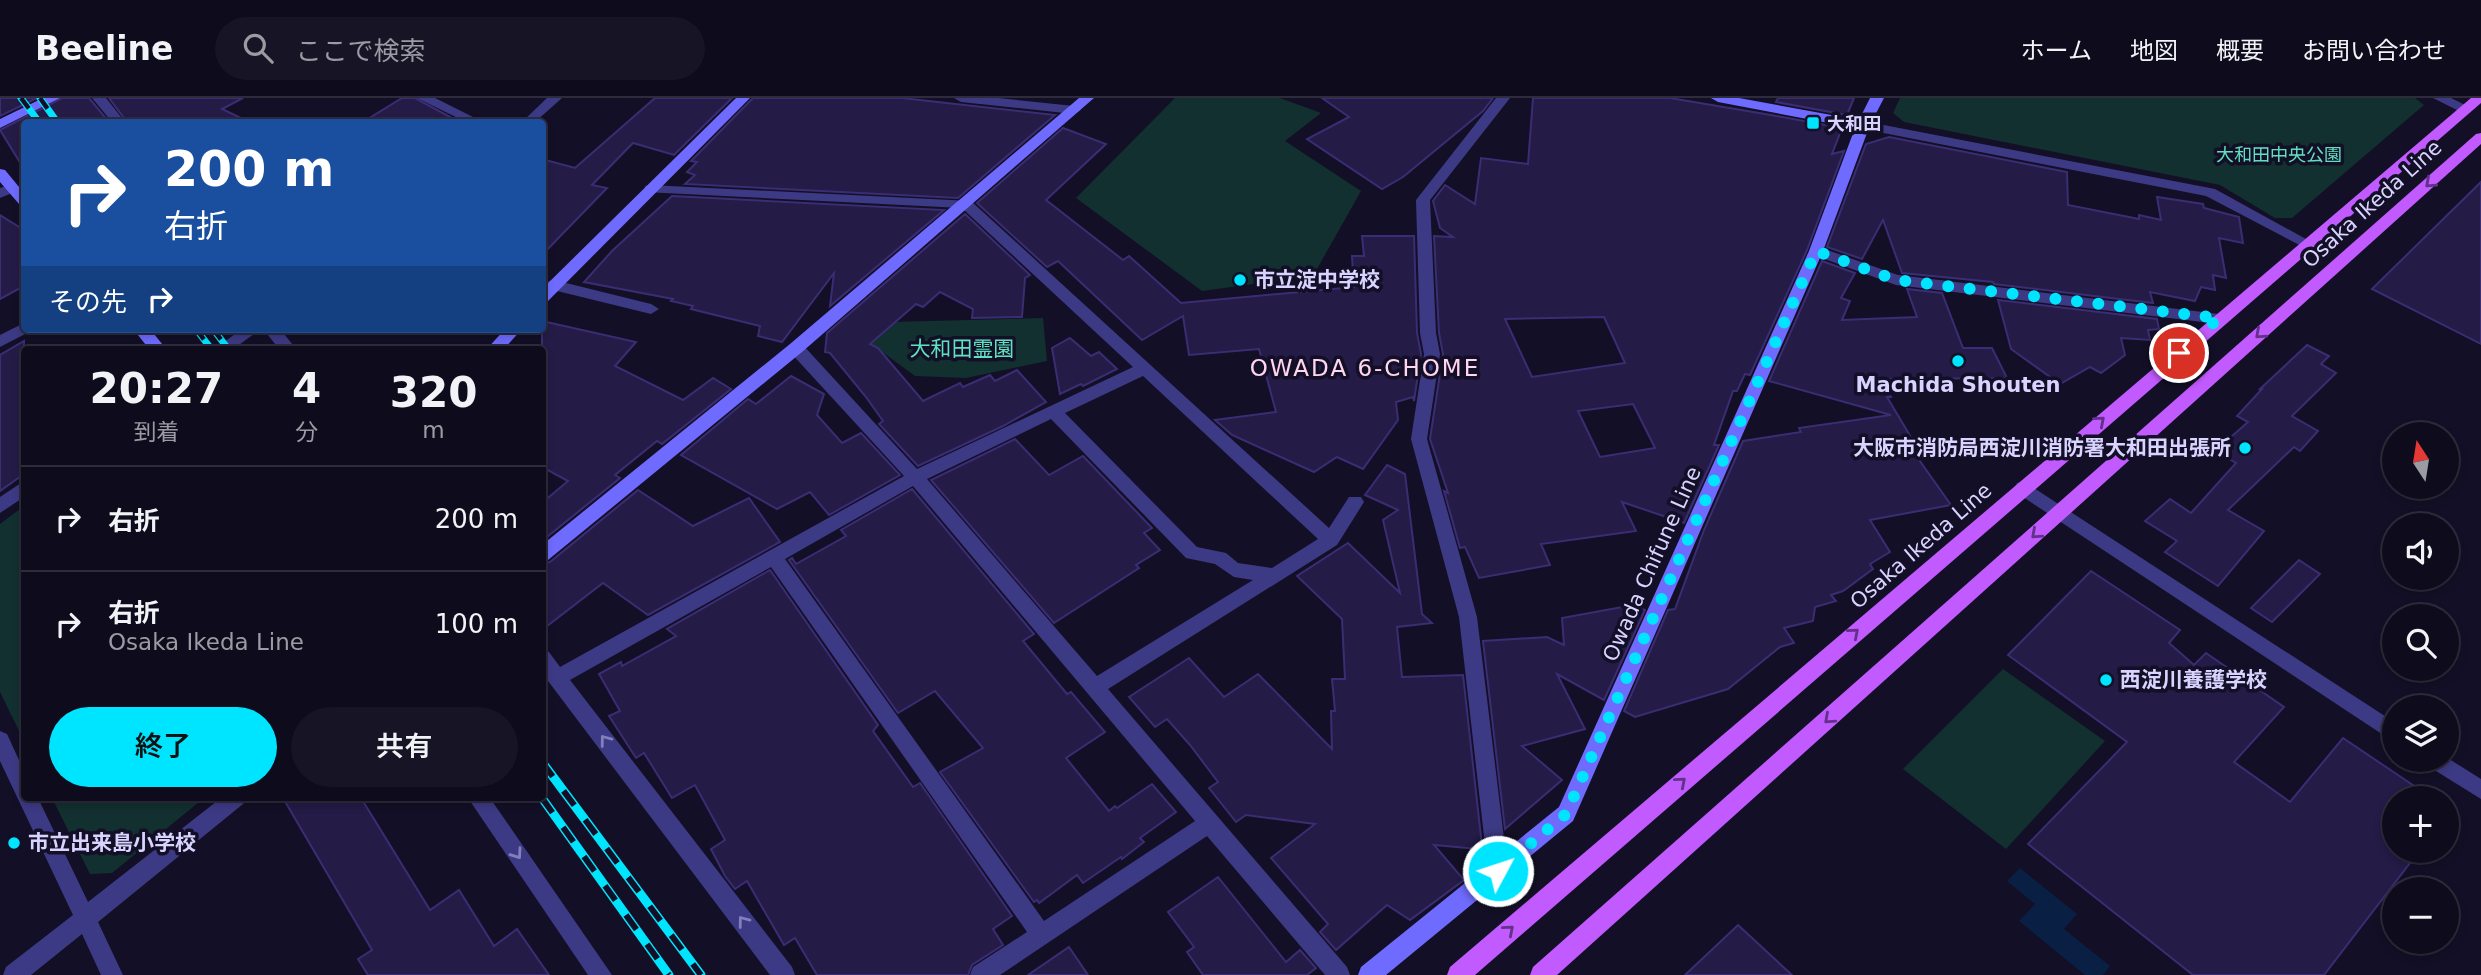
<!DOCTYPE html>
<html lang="ja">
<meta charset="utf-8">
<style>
:root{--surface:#0e0b1c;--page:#171425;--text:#f1f3f6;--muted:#9b9ba3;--line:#2e2b3b;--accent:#00e5ff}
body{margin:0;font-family:"DejaVu Sans","Noto Sans JP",sans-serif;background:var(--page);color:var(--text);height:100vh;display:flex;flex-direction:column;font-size:26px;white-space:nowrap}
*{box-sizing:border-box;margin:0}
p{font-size:23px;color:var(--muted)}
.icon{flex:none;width:38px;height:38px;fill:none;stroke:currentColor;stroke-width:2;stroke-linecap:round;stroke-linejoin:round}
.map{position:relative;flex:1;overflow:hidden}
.side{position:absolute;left:21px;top:248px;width:525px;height:455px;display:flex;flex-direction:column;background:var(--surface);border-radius:7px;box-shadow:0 4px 10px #0003,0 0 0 2px var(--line)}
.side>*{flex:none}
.top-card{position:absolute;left:21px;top:21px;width:525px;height:214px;border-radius:7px;box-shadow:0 4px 10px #0003,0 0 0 2px var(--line);background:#1a4fa0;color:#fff;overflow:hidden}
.needle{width:46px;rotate:348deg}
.tools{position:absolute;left:2382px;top:324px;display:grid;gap:14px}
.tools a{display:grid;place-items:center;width:77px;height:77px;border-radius:50%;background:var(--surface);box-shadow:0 4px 10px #0003,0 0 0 2px var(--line);font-size:35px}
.pin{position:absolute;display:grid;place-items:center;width:60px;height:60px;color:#fff;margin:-30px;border:4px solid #fff;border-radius:50%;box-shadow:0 2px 7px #0007}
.me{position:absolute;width:77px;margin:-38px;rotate:50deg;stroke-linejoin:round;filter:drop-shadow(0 0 5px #0008)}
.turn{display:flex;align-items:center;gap:24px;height:147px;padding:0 28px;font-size:32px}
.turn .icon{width:91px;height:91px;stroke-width:2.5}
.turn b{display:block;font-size:49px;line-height:60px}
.then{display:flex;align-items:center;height:66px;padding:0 28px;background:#0003;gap:14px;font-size:26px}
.eta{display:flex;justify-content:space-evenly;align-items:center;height:119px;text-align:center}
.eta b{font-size:42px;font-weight:600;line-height:49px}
.action{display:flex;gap:14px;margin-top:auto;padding:14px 28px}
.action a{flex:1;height:80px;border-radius:42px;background:var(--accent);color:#111;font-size:28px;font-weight:600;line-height:80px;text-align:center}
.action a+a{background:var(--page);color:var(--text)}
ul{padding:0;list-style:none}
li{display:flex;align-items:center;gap:21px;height:105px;padding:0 28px;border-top:2px solid var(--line)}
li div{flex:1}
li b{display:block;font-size:26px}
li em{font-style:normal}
header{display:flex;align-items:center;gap:42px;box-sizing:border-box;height:98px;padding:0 35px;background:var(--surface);border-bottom:2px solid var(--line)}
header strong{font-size:33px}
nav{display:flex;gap:38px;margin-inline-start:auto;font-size:24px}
.search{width:490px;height:63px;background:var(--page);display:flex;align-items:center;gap:18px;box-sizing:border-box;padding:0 24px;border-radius:38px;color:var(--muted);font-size:26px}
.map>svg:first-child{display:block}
</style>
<header>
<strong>Beeline</strong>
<div class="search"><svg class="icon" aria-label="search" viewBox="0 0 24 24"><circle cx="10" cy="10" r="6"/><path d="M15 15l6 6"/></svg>ここで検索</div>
<nav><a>ホーム</a><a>地図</a><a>概要</a><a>お問い合わせ</a></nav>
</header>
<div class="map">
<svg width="2481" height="877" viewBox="0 0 2481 877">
<rect width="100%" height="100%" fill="#130f26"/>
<g fill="#12302f">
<polygon points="1175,0 1280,0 1321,15 1285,43 1361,93 1313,178 1202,193 1076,100"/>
<polygon points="1900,0 2415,0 2424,7 2292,120 2275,120 2220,87 1904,24 1893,15"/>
<polygon points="1043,220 1047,263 966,280 915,278 851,231 890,224"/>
<polygon points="24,408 24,643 0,594 0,426"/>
<polygon points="2003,571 2105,643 2006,751 1903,671"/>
<polygon points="52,700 204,700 112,775 90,776"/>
</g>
<polygon fill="#0a1f44" points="2020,770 2077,816 2064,831 2110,868 2103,877 2085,877 2019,823 2035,806 2007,783"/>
<g fill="#241b47" stroke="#3b2d73" stroke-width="2" fill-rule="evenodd">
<polygon points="0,0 37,0 0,18"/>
<polygon points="62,0 89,0 109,24 24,24 24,71 0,32"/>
<polygon points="109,0 243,0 222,11 249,24 127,24"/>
<polygon points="402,0 415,0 452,20 447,24 363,24"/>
<polygon points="655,0 732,0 674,57 633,45 592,87 607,90 542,157 542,61 575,70"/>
<polygon points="753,0 902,0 1055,17 958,100 685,86 695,77 687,74 697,64 691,63"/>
<polygon points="1322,0 1493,0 1483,13 1403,79 1382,91 1307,41 1349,19"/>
<path d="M1533 0H1670L1771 17 1842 30 1832 56 1844 53 1807 152 1750 277 1745 276 1737 293H1733L1714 347H1719L1684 425 1622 404 1636 433 1541 446 1550 467 1479 480 1465 449 1460 450 1444 393 1448 395 1430 341 1443 256 1439 235 1434 138 1453 139 1440 130 1433 103 1445 87 1475 106 1481 60 1528 66ZM1604 219 1625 265 1532 279 1505 221ZM1633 306 1655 350 1600 359 1578 313Z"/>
<polygon points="1778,0 1854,0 1847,17 1776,4"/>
<polygon points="1063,30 1106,46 1046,102 1123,162 1129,158 1181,205 1354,189 1352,158 1364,158 1362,138 1414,138 1417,235 1421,256 1414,303 1413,299 1396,304 1398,322 1363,371 1337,359 1314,374 1232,337 1215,322 1276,314 1259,251 1189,257 1183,218 1142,242 1058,163 1047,169 977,105"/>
<polygon points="1889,39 2067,74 2068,107 2139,121 2139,117 2161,122 2157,99 2203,106 2204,110 2239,119 2243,145 2219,140 2226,180 2213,177 2215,192 2201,189 2195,203 2150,194 2153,205 1994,186 1993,184 1902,175 1883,122 1862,161 1827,149 1866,46"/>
<polygon points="2481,84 2481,246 2372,191"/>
<polygon points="672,98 944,112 830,208 834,175 782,244 758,238 760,228 691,211 693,208 671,203 673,201 584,184 612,153"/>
<polygon points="965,116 1030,177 1025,180 1022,219 972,220 973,211 940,194 923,209 916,206 870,246 878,250 923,303 960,285 963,289 990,277 995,283 1017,272 1046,304 1003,328 918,368 879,326 883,323 866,299 830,255 825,254 827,235"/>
<polygon points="0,117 24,132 24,188 0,201"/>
<polygon points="1822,163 1855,175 1841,200 1850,203 1842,222 1917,219 1907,191 1942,195 1963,250 1992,250 2007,280 1882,281 1891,299 1887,299 1912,341 1905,342 1951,407 1870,422 1890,454 1870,466 1873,471 1843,493 1831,497 1836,503 1815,509 1813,523 1784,530 1794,545 1780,549 1728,591 1635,619 1624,613 1668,512 1675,511 1704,432 1743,343 1801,334 1799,330 1891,317 1769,283"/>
<polygon points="1998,202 2157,221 2159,231 2148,232 2150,242 2121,240 2125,257 2101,275 2090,269 2060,286 2011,251"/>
<polygon points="542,223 636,244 615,268 683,302 713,280 731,291 662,346 657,343 615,377 620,380 542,443 542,405 568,383 542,369"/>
<polygon points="1070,240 1091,258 1099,254 1117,271 1083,288 1081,286 1060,296 1052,250"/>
<polygon points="24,243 24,376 0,393 0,257"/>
<polygon points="2307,247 2329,258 2321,266 2336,275 2292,318 2318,333 2300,353 2294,349 2228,412 2264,433 2218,488 2165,454 2177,443 2145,423 2170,401 2191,415 2236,365 2215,353 2248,324 2237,318 2262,291 2260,291"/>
<polygon points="791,278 824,296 817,317 842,345 861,335 900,377 829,417 810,394 777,411 681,357 748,301 756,306"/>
<polygon points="1015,341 1049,377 1083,358 1152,430 1144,435 1160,452 1136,467 1139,470 1054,525 931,382"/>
<polygon points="1387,367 1405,376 1422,516 1432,525 1397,529 1402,579 1463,577 1482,748 1478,751 1434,747 1464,782 1410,822 1387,807 1336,852 1320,834 1328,826 1271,760 1315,726 1246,717 1236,724 1209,690 1218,684 1190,647 1167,621 1155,629 1129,599 1189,560 1224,599 1258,576 1332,651 1331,613 1335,613 1332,581 1345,581 1342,521 1297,478 1348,445 1400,495 1383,422 1398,412 1365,397"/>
<polygon points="912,391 1034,536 1023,543 1067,596 1071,594 1105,634 1066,660 1109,713 1115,708 1117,710 1152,686 1176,714 1140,740 1144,744 1122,761 1121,759 1083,785 1077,777 1039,805 1037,802 1034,804 940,674 983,650 935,593 898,615 789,462 792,460 796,466 846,438 841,432"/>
<polygon points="638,392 693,428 749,400 780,444 648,517 603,485 542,532 542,466 550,464"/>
<polygon points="2299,462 2320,476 2272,524 2251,510"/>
<polygon points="770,472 878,627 873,633 913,689 920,685 1012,818 993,831 1003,847 972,867 968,877 817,877 795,840 784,847 747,783 735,791 725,778 711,751 725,742 695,687 672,700 644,655 636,660 609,618 620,613 599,576 621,564 622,568 676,538 667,531"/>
<polygon points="2091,473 2180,532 2169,545 2194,567 2206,555 2284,609 2234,664 2290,704 2343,640 2432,700 2394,700 2394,752 2420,752 2324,877 2193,877 2028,746 2127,644 2008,557"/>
<polygon points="1633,507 1645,512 1604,602 1557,576 1585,631 1522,648 1562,682 1505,731 1483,543 1547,539 1564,547 1562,520"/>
<polygon points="283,700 361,700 430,812 459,792 494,848 517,831 549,877 368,877 358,861 372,852"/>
<polygon points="1218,779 1286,864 1300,852 1316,870 1307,877 1203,877 1187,854 1194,849 1168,814"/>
<polygon points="1738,827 1792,877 1685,877"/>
<polygon points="1069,849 1088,877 1028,877"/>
</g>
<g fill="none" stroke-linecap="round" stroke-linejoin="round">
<g fill="#3d3a85" fill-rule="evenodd">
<polygon points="92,0 106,0 125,24 112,24"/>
<polygon points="417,0 435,0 483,24 466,24"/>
<polygon points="547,0 562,0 535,24 522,24"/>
<polygon points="954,0 998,0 1074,8 1081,12 1074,16 961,4"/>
<polygon points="1496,0 1510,0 1430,102 1436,235 1440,256 1427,341 1477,519 1508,773 1505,780 1498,783 1491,780 1488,773 1459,519 1411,341 1424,256 1420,235 1416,102"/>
<polygon points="2433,0 2451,0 2473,11 2466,15 2461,14"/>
<polygon points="1863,23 2215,91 2315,146 2308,151 2303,149 2206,98 1858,30 1858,24"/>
<polygon points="12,86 17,87 17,93 0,100 0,90"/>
<path d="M650 87 971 103 1329 430 1349 399H1361L1364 404 1337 447 1108 591 1347 869 1350 877H1325L1207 738 1000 877H970L973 869 1027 834 771 469 570 582 792 869 795 877H770L542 575V552L549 554 560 569 904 378 790 254 788 250 790 246H802L917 371 1133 269 962 110 645 94V88ZM1143 278 1318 441 1272 470 1238 465 1226 455 1197 449 1065 315ZM1051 321 1186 460 1215 466 1234 479 1253 482 1097 578 927 381ZM913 388 1195 723 1044 823 785 461Z"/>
<polygon points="1816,148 1898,177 2219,216 2227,221 2219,226 1896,187 1811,156 1809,153"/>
<polygon points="554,182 651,206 659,211 651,216 549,191 547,187 549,183"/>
<polygon points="24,225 24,231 31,231 29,234 0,249 0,237"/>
<polygon points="242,231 261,231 232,252 213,252"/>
<polygon points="263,231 280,231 297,252 280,252"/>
<polygon points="24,383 24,399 0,415 0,399"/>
<polygon points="2023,383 2394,624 2394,644 2017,395 2014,390 2017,385"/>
<polygon points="0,633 7,636 24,673 24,700 38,700 88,804 221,700 246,700 243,706 98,824 123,877 101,877 82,836 31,877 3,877 6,869 73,817 0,663"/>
<polygon points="2446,659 2481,681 2481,701 2428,668 2425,662 2446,662"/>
<polygon points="468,700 490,700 612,877 588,877"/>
</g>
<g fill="#6f6bff" fill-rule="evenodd">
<polygon points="43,0 60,0 0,30 0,21"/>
<polygon points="736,0 750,0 547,204 542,205 542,191"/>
<polygon points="1079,0 1094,0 802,254 548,462 542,464 542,447 790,246"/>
<polygon points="1711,0 1739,0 1859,22 1870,0 1884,0 1870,27 1823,153 1573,723 1386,877 1358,877 1361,869 1559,709 1809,153 1855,30 1718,4"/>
<polygon points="0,71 5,72 24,95 24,107 19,106 0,84"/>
<polygon points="133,231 150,231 167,252 150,252"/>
<polygon points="505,231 522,231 503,252 486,252"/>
</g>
<g fill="#c25bff" fill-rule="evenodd">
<polygon points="2471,0 2481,0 2481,5 1475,877 1447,877 1450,869"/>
<polygon points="2481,35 2481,46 1557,877 1530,877 1533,869 2476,36"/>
</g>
<g stroke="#00e5ff" stroke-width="7">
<g id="rail-far1">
<polyline points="21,0 39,24"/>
<polyline points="40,0 57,24"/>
<polyline points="196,231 212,252"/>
<polyline points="213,231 229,252"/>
</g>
</g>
<g stroke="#00e5ff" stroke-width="9">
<g id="rail">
<polyline points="542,664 701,877"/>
<polyline points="542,700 669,877"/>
</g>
</g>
<use href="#rail-far1" stroke="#130f26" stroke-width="4.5" stroke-dasharray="13" stroke-linecap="butt"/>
<use href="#rail" stroke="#130f26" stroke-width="6" stroke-dasharray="18" stroke-linecap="butt"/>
</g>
<defs><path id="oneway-chevron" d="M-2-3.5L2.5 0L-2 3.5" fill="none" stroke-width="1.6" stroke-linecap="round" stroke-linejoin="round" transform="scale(1.75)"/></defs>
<g stroke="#623188">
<use href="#oneway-chevron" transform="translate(2430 85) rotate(138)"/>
<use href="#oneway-chevron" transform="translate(2260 236) rotate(138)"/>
<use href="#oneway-chevron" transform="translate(2100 323) rotate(-41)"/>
<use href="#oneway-chevron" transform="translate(2036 436) rotate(138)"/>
<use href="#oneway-chevron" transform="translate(1854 535) rotate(-41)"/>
<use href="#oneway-chevron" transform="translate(1829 621) rotate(138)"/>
<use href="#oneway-chevron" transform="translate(1681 684) rotate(-41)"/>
<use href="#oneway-chevron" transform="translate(1509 832) rotate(-41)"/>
</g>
<g stroke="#837fbc">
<use href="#oneway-chevron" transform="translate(605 642) rotate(-127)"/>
<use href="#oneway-chevron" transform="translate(517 756) rotate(55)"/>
<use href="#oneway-chevron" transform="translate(743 823) rotate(-127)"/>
</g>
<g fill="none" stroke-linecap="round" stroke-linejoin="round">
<polyline stroke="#00e5ff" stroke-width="12" stroke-dasharray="0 21.6" points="1498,773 1566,716 1816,153 1896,182 2219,220 2179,255"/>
</g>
<g fill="#00e5ff" stroke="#130f26" stroke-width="2.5">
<rect x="1806" y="18" width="14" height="14" rx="3.5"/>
<circle cx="1240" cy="182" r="7"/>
<circle cx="1958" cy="263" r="7"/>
<circle cx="2245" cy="350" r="7"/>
<circle cx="2106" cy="582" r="7"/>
<circle cx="14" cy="745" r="7"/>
</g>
<g text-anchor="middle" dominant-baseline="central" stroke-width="7" stroke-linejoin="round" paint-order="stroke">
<g font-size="18" font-weight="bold" fill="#d9d4ff" stroke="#130f26" text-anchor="start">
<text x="1827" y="25">大和田</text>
</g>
<g font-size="18" fill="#5fe0c0" stroke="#130f26">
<text x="2279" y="56">大和田中央公園</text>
</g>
<g font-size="21" fill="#d9d4ff" stroke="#130f26">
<text transform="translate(2372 106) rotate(-42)">Osaka Ikeda Line</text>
<text transform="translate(1921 448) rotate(-41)">Osaka Ikeda Line</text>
<text transform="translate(1652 466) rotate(-66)">Owada Chifune Line</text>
</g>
<g font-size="21" font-weight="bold" fill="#d9d4ff" stroke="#130f26" text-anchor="start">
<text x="1254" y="182">市立淀中学校</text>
<text x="1958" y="287" text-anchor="middle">Machida Shouten</text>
<text x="2231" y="350" text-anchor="end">大阪市消防局西淀川消防署大和田出張所</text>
<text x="2120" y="582">西淀川養護学校</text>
<text x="28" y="745">市立出来島小学校</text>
</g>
<g font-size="21" fill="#5fe0c0" stroke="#130f26">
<text x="962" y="251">大和田霊園</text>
</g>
<g font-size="23" letter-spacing="2" fill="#ffd6f0" stroke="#130f26">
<text x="1365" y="270">OWADA 6-CHOME</text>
</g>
</g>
</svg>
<div class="tools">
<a><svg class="needle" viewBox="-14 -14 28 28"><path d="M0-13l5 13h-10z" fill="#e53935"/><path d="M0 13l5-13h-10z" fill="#9b9ba3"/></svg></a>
<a><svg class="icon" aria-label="sound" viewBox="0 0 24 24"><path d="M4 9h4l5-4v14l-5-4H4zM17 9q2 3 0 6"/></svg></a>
<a><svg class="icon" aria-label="search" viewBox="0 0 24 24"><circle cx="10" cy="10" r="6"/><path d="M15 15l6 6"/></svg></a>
<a><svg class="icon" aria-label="layers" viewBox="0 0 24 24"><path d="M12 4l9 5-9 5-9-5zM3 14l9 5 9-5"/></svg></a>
<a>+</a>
<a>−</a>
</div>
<div class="pin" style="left:2179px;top:255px;background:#d93025"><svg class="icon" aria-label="arrive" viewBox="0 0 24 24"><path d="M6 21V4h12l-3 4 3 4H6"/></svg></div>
<svg class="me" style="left:1498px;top:773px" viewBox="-20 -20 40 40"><circle r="17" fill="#00e5ff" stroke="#fff" stroke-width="3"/><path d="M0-11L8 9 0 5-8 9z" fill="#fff"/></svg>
<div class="top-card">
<div class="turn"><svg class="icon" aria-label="right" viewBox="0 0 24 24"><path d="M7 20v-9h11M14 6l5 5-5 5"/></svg><div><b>200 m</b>右折</div></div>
<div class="then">その先<svg class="icon" aria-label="right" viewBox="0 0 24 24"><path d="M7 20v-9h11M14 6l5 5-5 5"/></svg></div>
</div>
<section class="side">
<div class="eta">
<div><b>20:27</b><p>到着</p></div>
<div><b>4</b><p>分</p></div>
<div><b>320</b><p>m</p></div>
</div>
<ul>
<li><svg class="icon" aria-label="right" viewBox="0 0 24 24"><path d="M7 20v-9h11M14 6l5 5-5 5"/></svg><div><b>右折</b></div><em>200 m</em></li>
<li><svg class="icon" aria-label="right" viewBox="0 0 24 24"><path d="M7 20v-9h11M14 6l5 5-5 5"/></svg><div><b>右折</b><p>Osaka Ikeda Line</p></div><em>100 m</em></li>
</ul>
<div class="action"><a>終了</a><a>共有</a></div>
</section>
</div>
